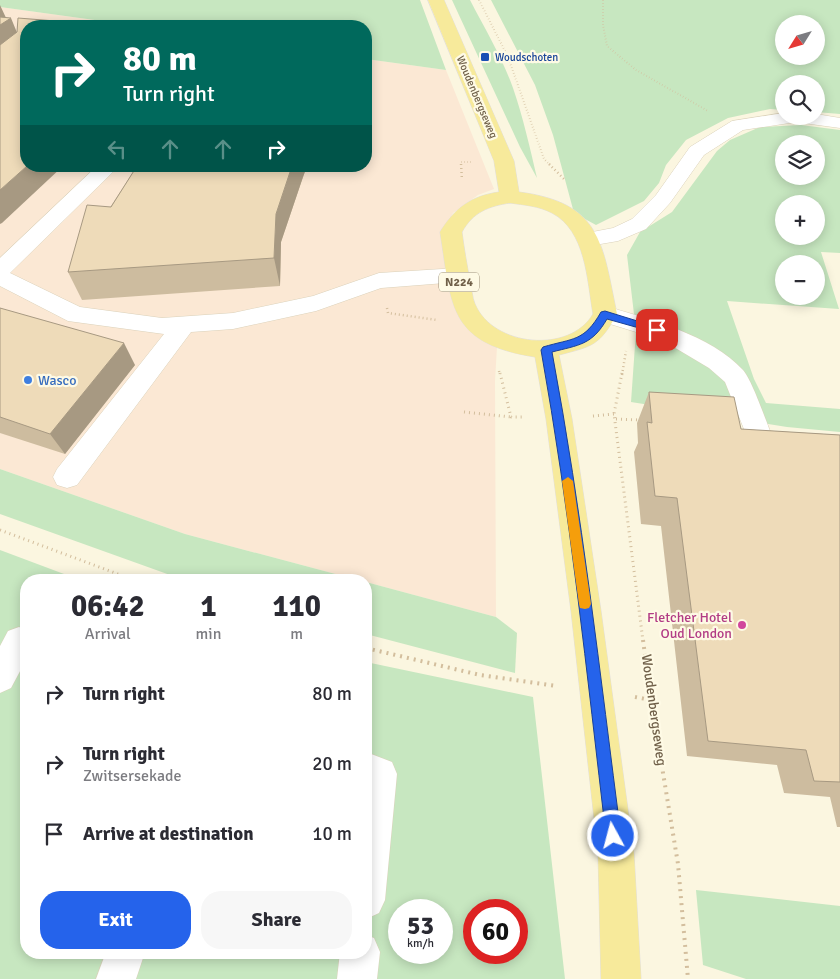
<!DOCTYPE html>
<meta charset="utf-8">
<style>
:root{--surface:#fff;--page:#f7f7f7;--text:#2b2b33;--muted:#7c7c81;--accent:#2563eb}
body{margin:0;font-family:Signika,sans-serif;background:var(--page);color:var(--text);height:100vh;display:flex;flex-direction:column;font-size:19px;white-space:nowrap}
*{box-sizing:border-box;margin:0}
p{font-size:16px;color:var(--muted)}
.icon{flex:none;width:28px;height:28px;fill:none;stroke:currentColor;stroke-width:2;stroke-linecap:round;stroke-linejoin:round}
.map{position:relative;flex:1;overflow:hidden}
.sheet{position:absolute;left:20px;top:574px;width:352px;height:385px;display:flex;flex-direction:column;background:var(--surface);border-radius:20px;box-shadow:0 2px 12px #0003}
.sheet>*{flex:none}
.top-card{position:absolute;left:20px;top:20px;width:352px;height:152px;border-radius:20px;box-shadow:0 2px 12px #0003;background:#00695c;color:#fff;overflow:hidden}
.needle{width:32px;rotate:233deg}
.tools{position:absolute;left:775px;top:15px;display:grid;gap:10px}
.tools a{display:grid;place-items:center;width:50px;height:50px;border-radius:50%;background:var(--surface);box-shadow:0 2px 12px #0003;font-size:25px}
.speed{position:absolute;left:388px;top:899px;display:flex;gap:10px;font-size:25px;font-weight:700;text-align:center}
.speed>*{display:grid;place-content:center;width:65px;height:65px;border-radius:50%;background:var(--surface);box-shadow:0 2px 12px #0003;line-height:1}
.speed small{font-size:12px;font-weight:400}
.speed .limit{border:8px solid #d22;background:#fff;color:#111}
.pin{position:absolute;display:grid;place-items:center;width:42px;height:42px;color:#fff;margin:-21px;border-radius:10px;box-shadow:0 2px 8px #0006}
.me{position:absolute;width:55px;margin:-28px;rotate:353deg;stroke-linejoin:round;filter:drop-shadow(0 0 4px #0008)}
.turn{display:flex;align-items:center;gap:18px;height:105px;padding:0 20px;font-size:22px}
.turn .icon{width:65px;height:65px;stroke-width:2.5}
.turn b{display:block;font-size:35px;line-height:42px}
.lanes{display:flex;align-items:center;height:48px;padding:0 20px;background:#0003;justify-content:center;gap:25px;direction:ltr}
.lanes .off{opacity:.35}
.eta{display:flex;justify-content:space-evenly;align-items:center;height:85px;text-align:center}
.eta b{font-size:30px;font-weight:800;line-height:35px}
.primary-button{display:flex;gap:10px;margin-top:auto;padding:10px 20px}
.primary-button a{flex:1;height:58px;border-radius:20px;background:var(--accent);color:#fff;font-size:20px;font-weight:800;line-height:58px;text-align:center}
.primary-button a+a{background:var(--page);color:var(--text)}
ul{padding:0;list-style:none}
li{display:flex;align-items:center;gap:15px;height:70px;padding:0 20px}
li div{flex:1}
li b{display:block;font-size:19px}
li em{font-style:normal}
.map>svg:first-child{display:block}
</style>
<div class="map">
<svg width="840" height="979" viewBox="0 0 840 979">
<rect width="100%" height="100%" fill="#fbf6e0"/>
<polygon fill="#fbe8d4" points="0,7 138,26 26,26 26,166 366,166 366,59 446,70 494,189 478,195 453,213 442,234 464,325 497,347 495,381 496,617 366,582 366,580 358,580 185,534 0,469"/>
<g fill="#c7e7c0" fill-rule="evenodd">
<polygon points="0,0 420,0 446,70 366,59 366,26 138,26 0,7"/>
<path d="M452 0H470C485 29 502 57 513 88 523 117 530 148 537 178L520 147Z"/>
<path d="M491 0H840V114L816 112V84H784V110L770 109 728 118 686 140 666 165 659 183 644 201 596 225 574 213 553 135 535 85ZM784 24H816V56H784Z"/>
<path d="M801 125 840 130V253L821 252 839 309 727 301 754 379 766 403 840 409V432L787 427 631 402 636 331 627 255 640 232 672 212 717 151 730 140 760 127ZM784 144H816V176H784ZM784 204H816V236H784ZM784 264H816V296H784Z"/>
<polygon points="0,469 185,534 358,580 184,580 0,514"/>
<path d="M0 550 80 580H26V952H366V662L533 697 565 979H0ZM399 910H441V952H399ZM474 910H516V952H474Z"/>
<polygon points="366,582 496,617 517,633 515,673 366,634"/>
<polygon points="696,890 840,906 840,979 746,979 703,965"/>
</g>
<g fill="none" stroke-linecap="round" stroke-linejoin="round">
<g stroke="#dbd2bb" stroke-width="1">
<g id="minor">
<polygon points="784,113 784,116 816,116 816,114 840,118 840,128 796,122 743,130 704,155 670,203 646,229 618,241 589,246 582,244 578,239 582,234 613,228 632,219 656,195 690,147 732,121"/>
<polygon points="97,166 119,166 10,273 80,307 162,318 233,313 313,296 379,273 458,268 466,270 469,275 466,280 458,282 381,288 316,311 233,329 191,332 77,485 67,488 57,485 53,477 57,469 164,334 68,321 0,286 0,258"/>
<path d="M605 306C649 319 711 335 743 370 752 380 766 421 772 436L840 442V464L763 457 754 454 725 382 709 368 662 340 597 320 593 314 597 308Z"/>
<polygon points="19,627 26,630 26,660 11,688 0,693 0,646 8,631"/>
<polygon points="366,752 392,762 397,774 385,900 379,913 366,919"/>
<polygon points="366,935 374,938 380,952 377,979 337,979 340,952 366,952"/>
<polygon points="106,952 145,952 136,979 96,979"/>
</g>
</g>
<g stroke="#e2dfdb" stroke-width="1">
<path id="major" d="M428 0H444L514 161 519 192C602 203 602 243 617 314 599 346 593 346 559 355L572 419 601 611 634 854 641 979H601L598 854 571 611 546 419 535 357C448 343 452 307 440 232 455 208 471 196 499 192L494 161ZM510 203C524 205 539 206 552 213 586 231 587 280 593 314 570 354 493 347 475 304 472 297 472 288 470 281 467 265 464 248 462 232 473 212 489 206 510 203Z"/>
</g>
<g stroke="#d3be9d" stroke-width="2" stroke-dasharray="0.5 2.5" stroke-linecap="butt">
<polyline points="479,0 508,57 544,159 550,165"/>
<polyline points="603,0 603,25 607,46 636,70 708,111"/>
<polyline points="461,165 461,162 471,162"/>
</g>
<g stroke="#d3be9d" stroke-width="2.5" stroke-dasharray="1 3" stroke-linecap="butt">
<polyline points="461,164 462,180"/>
<polyline points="549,164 565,180"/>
<polyline points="387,308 388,313 437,320"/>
<polyline points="499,371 500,375"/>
<polyline points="622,375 626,351"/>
</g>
<g stroke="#d3be9d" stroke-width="3" stroke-dasharray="1 4" stroke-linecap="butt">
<polyline points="500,373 511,417 525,417"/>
<polyline points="622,373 614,414 643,641"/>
<polyline points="464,412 511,417"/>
<polyline points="593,416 614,414"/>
<polyline points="616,419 640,420"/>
<polyline points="0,530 134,580"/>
</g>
<g stroke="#d3be9d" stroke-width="4" stroke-dasharray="2 5" stroke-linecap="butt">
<polyline points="643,640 651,700 678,864 688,979"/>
<polyline points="366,648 480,675 557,686"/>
<polyline points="635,697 651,700"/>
</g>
<use href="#minor" fill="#fff" fill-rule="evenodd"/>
<use href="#major" fill="#f7ea9b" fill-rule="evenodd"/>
</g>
<g fill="#cdbc9f">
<polygon points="137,166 307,166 303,177 281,242 280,286 82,300 68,272"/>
<polygon points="0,308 135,365 65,454 0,433"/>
<polygon points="649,392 741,429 840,435 840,827 837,827 830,797 784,793 777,765 687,756 661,526 641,524 634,452 638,443 637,423"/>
</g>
<g fill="#a79982">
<polygon points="0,5 7,20 11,18 20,40 0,55"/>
<polygon points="368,61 370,89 366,91 366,63"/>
<polygon points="27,166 63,166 2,223 0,224 0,190"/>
<polygon points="292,166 307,166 303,177 281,242 280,286 274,258 276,214"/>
<polygon points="124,343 135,365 65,454 50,434"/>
</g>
<g fill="#eedbb9" stroke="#a79982">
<polygon points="0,17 11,18 0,25"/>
<polygon points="18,18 118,26 26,26 27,166 0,190 0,45 17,32"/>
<polygon points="137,166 292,166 276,214 274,258 68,272 87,205 111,207"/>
<polygon points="0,308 124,343 50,434 0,417"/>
<polygon points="649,392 734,397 741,429 840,435 840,782 814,781 806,750 708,741 677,498 655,496 647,422 652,423"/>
</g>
<path fill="#2563eb" stroke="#184099" d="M605 311 660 328 662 330 657 333 607 319C592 345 579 345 552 352 582 512 600 674 621 836L619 841 613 843 608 841 606 836C587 674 570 511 541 350L543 347C573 338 584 342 601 312Z"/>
<polygon fill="#f59e0b" points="568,477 573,481 591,604 589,608 585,609 580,608 579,604 562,481"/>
<rect fill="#1a4fb4" stroke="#fefae5" stroke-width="2" x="480" y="52" width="10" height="10" rx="2.5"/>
<circle fill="#3f7fe0" stroke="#fefae5" stroke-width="2" cx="28" cy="380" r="5"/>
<circle fill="#d1479c" stroke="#fefae5" stroke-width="2" cx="742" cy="625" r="5"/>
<g text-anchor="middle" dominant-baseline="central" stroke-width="4.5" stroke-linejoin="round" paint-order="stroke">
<g font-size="11" fill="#164399" stroke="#fefae5" text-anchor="start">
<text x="495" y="57">Woudschoten</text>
</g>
<g font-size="11" fill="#706049" stroke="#fefae5">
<text transform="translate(477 97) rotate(67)">Woudenbergseweg</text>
</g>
<rect fill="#fefae5" stroke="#9b8e78" stroke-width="1" x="439" y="272.5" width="40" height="19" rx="4"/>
<g font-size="12" font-weight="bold" fill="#706049">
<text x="459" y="282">N224</text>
</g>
<g font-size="14" fill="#366cbe" stroke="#fefae5" text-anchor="start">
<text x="38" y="380">Wasco</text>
</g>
<g font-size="14" fill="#b23c85" stroke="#fefae5" text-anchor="end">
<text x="732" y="617">Fletcher Hotel<tspan x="732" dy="16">Oud London</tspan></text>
</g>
<g font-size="14" fill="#706049" stroke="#fefae5">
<text transform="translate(654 710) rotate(82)">Woudenbergseweg</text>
</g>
</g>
</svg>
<div class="tools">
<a><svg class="needle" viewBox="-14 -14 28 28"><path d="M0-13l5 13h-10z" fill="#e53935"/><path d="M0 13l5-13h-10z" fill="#7c7c81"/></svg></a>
<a><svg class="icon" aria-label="search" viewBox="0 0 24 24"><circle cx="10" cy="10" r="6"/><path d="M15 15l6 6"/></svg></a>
<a><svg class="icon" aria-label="layers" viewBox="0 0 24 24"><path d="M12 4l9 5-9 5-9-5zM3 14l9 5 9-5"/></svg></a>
<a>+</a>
<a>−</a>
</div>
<div class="speed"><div>53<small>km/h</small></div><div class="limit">60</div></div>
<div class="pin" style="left:657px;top:330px;background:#d93025"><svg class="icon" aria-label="arrive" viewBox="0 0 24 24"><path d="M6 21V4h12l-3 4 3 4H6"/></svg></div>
<svg class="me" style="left:613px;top:836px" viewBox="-20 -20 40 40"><circle r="17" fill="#2563eb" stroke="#fff" stroke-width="3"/><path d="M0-11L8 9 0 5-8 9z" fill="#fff"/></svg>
<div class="top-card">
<div class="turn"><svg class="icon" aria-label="right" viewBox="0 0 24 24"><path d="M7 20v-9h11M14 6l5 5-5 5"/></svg><div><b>80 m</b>Turn right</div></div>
<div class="lanes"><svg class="icon off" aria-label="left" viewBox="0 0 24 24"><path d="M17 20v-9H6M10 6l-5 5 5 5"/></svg><svg class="icon off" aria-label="ahead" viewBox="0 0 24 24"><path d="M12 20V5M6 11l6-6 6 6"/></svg><svg class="icon off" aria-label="ahead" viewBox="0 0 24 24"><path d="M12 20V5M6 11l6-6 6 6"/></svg><svg class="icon" aria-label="right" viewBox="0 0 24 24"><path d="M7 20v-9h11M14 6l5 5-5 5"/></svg></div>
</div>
<section class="sheet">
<div class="eta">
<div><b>06:42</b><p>Arrival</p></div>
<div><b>1</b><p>min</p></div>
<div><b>110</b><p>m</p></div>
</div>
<ul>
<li><svg class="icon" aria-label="right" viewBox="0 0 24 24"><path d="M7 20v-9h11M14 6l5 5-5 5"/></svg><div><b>Turn right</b></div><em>80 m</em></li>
<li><svg class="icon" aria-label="right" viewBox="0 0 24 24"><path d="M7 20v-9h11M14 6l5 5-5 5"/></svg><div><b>Turn right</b><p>Zwitsersekade</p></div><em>20 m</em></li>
<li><svg class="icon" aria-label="arrive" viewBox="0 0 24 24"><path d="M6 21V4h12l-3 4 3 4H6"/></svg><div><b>Arrive at destination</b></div><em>10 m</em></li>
</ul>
<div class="primary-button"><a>Exit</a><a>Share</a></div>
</section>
</div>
